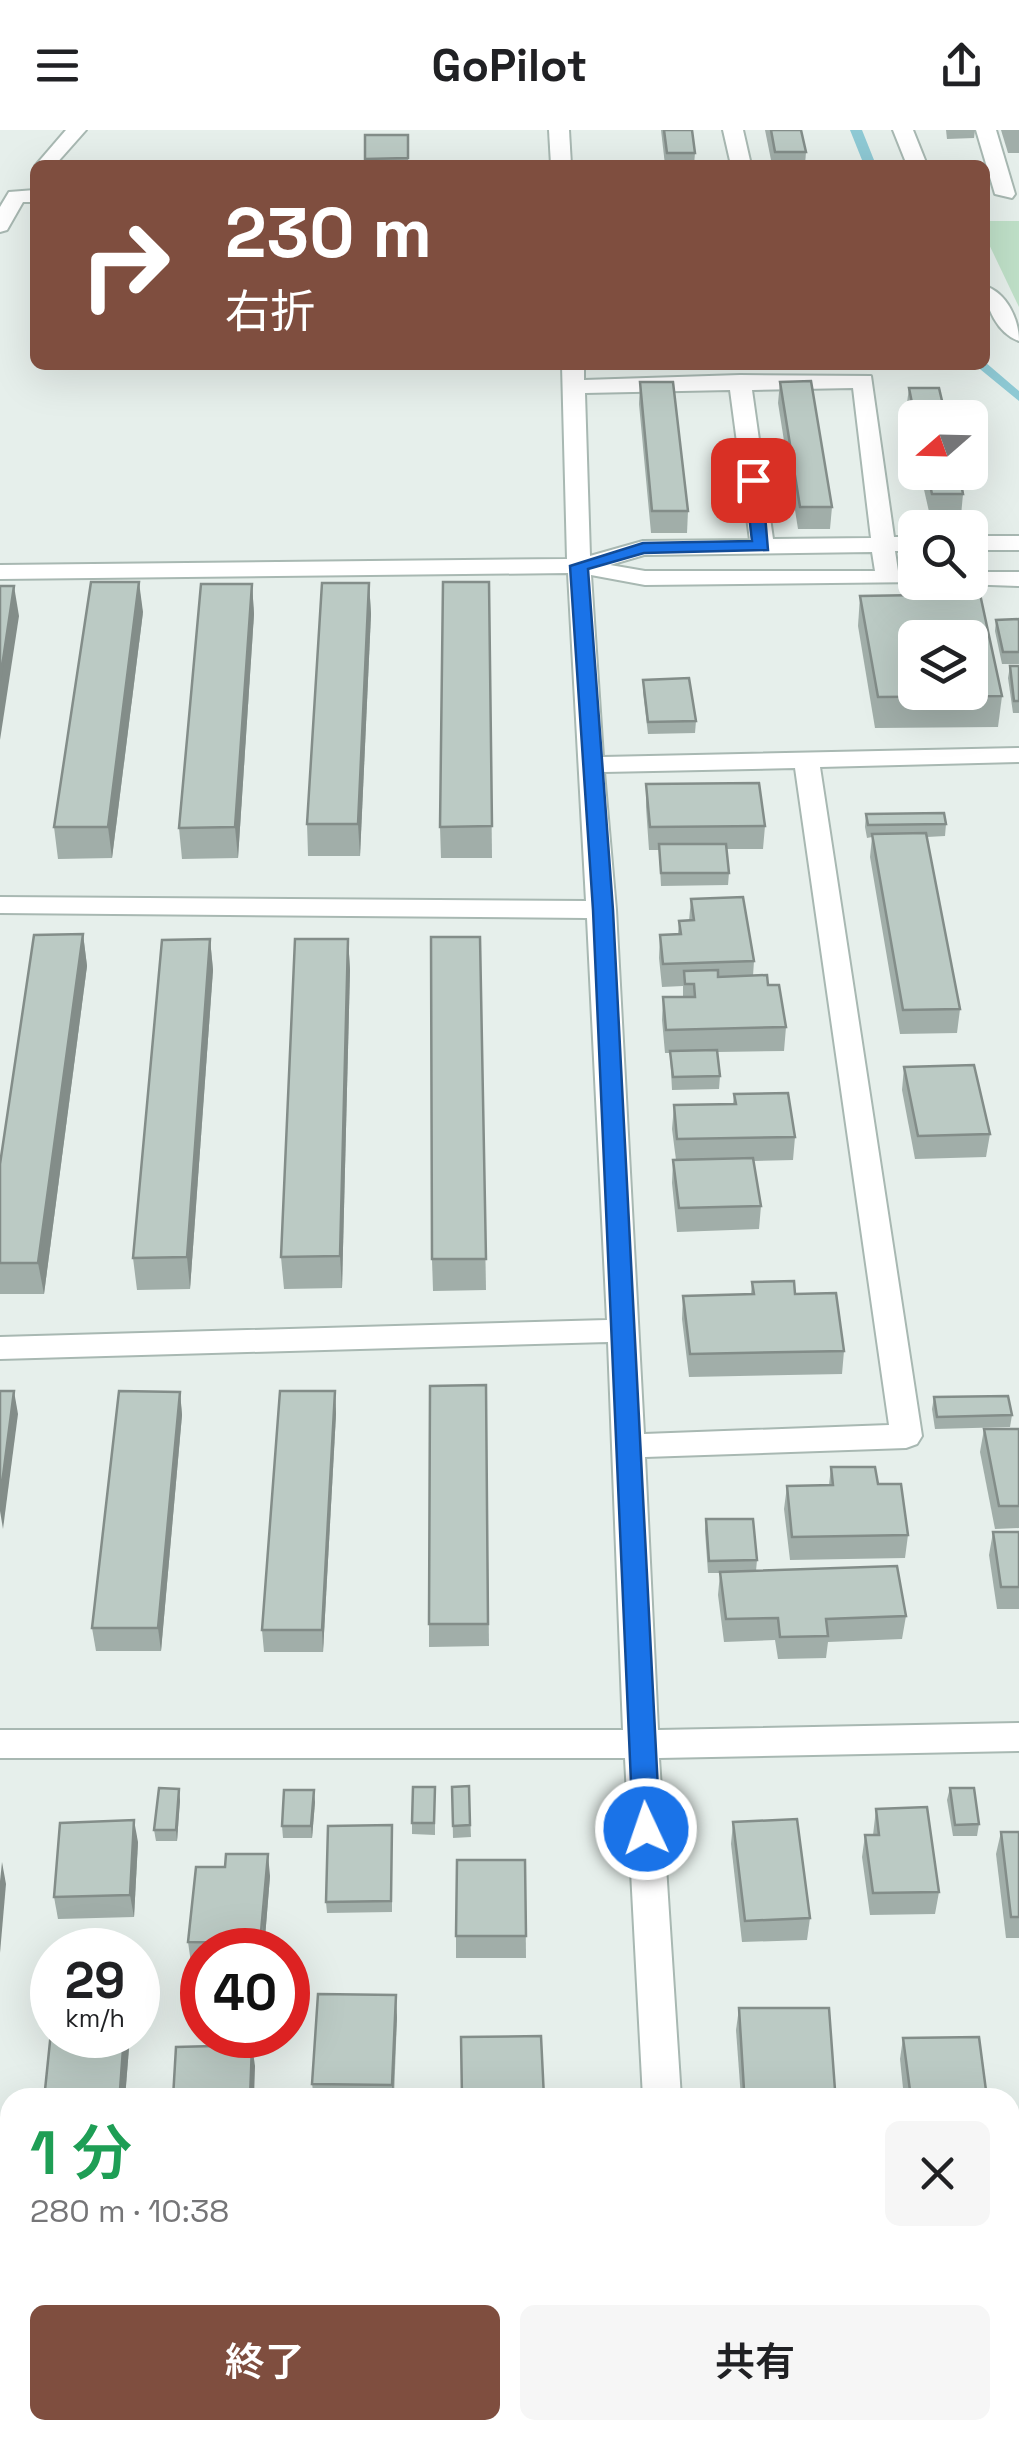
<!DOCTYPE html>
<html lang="ja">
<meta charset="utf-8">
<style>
:root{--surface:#fff;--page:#f6f6f6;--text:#202124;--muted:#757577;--accent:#7f4e3f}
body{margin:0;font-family:"Space Grotesk","Noto Sans JP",sans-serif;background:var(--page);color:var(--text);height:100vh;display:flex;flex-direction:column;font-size:38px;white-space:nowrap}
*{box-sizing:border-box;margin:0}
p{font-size:32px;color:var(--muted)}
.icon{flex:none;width:55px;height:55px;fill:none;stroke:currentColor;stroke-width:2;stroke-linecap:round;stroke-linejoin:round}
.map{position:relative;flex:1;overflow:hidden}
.side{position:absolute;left:0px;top:1958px;width:1020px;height:352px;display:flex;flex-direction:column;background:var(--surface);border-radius:30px 30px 0 0;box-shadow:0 10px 40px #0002}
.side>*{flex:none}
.hud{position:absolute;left:30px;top:30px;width:960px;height:210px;border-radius:15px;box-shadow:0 10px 40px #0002;background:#7f4e3f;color:#fff;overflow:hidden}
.needle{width:65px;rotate:250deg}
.fabs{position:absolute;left:898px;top:270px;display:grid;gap:20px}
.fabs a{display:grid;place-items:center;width:90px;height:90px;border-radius:15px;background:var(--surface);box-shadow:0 10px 40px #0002;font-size:50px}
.speed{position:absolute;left:30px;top:1798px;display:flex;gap:20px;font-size:50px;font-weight:700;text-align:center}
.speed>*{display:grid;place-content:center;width:130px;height:130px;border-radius:50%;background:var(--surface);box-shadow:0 10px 40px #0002;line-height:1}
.speed small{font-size:25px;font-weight:400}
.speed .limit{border:15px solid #d22;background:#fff;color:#111}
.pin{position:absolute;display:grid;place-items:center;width:85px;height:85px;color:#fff;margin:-42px;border-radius:20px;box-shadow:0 5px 15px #0006}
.me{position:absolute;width:110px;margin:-55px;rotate:357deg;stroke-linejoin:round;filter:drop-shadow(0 0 8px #0008)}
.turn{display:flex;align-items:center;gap:35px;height:210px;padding:0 30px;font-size:45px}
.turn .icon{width:130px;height:130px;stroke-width:2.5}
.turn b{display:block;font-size:70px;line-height:85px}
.round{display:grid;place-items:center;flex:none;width:105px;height:105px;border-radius:15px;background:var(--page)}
.summary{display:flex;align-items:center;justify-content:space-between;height:170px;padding:0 30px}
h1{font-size:60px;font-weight:600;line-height:75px;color:#1e9e55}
.primary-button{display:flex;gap:20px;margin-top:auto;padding:20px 30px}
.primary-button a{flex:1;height:115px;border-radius:15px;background:var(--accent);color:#fff;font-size:40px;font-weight:600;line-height:115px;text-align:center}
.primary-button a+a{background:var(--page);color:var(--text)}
header{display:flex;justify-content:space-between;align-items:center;height:130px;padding:0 30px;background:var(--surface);font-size:45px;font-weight:600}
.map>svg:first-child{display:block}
</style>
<header><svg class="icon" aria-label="menu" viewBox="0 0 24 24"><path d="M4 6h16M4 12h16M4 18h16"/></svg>GoPilot<svg class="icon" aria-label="share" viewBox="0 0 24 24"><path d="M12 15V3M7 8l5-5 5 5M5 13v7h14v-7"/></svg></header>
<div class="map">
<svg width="1019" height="2309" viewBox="0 0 1019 2309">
<rect width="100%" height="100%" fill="#e6efeb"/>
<polygon fill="#bfe0c8" points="985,91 1019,91 1019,177 985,106"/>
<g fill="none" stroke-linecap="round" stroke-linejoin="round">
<g fill="#8ec9d4" fill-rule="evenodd">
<polygon points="850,0 862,0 876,35 864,35"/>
<polygon points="985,232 1019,261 1019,271 975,235 985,235"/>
</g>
<g stroke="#a8b8b2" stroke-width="4">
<g id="minor">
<polygon points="66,0 86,0 55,35 35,36"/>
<polygon points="549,0 569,0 571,35 551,35"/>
<polygon points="723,0 743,0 751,35 731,35"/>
<polygon points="893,0 913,0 927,35 907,35"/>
<polygon points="976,0 996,0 1015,64 1012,68 995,64"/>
<polygon points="35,60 35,72 23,72 7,100 0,102 0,77 9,62"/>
<path d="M985 156C1007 163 1019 190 1019 211 998 204 985 177 985 156Z"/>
<path d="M562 235H584V250L740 245 871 246 894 407H915V421H895L898 441H915V452H924L645 455 591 445 603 627 1019 618V632L820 637 922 1306 917 1314 906 1318 645 1327 658 1600 1019 1593V1621L659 1628 681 1968H643L625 1628H0V1600H623L608 1212 0 1229V1207L607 1190 587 788 0 783V767L586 771 568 443 0 449V435L567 429ZM853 258 871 408 773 409 752 260ZM730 260 750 410 643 411 590 426 585 263ZM872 422 875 441H645L610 435 644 425ZM795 638 889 1295 644 1304 616 780 604 642Z"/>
<rect x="970" y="406" width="49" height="14"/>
<polygon points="970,442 1019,442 1019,456 962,454 970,452"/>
<rect x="1010" y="2096" width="9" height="36"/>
<rect x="0" y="2103" width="10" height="36"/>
<rect x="660" y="2300" width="40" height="9"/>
</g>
</g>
<use href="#minor" fill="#fff" fill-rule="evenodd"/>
</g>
<g fill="#a1aea9">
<polygon points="661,0 692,0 695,23 694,35 665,35"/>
<polygon points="765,0 801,0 806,22 805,35 772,35"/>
<polygon points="946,0 975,0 974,8 947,9"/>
<polygon points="1001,0 1019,0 1019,23 1008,23"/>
<polygon points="408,5 408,35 365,35 365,29"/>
<polygon points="640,252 688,381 687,403 651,403 639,274"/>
<polygon points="780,252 832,377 830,399 798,399 778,273"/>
<polygon points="909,258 915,288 915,319 906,280"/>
<polygon points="920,342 959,342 963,364 961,386 930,386"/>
<polygon points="489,452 492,728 441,728 440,697"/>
<polygon points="369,453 371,484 360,726 308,726 307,694"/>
<polygon points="252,454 254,484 238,728 182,729 179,698"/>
<polygon points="860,466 1002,566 998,597 875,598 858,496"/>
<polygon points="143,482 112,728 58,729 54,697"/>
<polygon points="1019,489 1019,534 1002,534 995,501 996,490"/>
<polygon points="1010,536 1019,536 1019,583 1013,583 1008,548"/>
<polygon points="643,550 696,591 695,603 648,604 643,562"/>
<polygon points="646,654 765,696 763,719 726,719 729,743 728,755 661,756 659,720 649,720 646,677"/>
<polygon points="866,684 946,694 945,706 927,707 960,879 957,903 900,904 870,727 872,707 867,708 865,697"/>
<polygon points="691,769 754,831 753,846 768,855 786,897 784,921 717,922 720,946 719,959 672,960 670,923 665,923 662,890 663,867 683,867 683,856 662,857 659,828 660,805 678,804 679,791 689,791"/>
<polygon points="83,804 87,836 44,1164 0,1164 0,1034"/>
<polygon points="480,807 486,1160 433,1161 432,1129"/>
<polygon points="210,809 213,840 190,1159 137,1160 133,1128"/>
<polygon points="348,809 350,840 342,1158 284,1159 281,1127"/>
<polygon points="904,937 990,1004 986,1027 915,1029 902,960"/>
<polygon points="734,964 795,1007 793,1030 754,1031 761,1076 759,1099 677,1102 672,1053 673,1030 676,1030 672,999 674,975 733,974"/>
<polygon points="752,1152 795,1164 844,1221 842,1244 689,1247 682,1189 683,1166 751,1164"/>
<polygon points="486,1255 489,1516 429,1517 429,1494"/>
<polygon points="335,1261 336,1284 323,1522 264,1522 262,1500"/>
<polygon points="180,1262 182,1285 161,1521 96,1521 92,1498"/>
<polygon points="934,1267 1012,1285 1010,1297 935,1299 932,1279"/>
<polygon points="984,1299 1019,1299 1019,1398 995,1399 980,1322"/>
<polygon points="831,1337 878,1354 908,1405 905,1428 790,1430 784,1379 787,1356 829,1355"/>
<polygon points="706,1389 757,1430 756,1441 906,1486 902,1509 828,1512 826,1528 778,1529 775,1510 724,1512 718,1465 720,1443 708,1443 705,1401"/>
<polygon points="993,1402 1019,1402 1019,1479 997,1479 989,1425"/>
<polygon points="469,1656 471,1707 453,1708 452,1657"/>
<polygon points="435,1657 435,1705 412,1704 412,1693"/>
<polygon points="950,1658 979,1694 977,1706 953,1706 947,1670"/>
<polygon points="180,1670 177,1711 156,1711 154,1700"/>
<polygon points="315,1672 312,1708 283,1708 282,1696"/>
<polygon points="876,1679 939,1762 935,1784 870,1785 862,1727 865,1705 873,1705"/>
<polygon points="733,1692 810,1788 807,1810 742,1812 731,1714"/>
<polygon points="1001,1702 1019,1702 1019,1808 1006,1808 996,1724"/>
<polygon points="392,1706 392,1782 327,1783 326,1772"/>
<polygon points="138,1712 134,1787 58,1789 54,1767"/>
<polygon points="525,1730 526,1828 456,1828 456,1806"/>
<polygon points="270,1746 264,1820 202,1820 202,1834 191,1833 188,1812"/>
<polygon points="739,1878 835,1960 834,1968 741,1968 736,1900"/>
<polygon points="397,1887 394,1968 314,1968 312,1954"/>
<polygon points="52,1905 130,1905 125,1968 47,1968 45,1960"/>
<polygon points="903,1908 987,1968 904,1968 900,1929"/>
<polygon points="1010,1992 1019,1993 1019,2058 1010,2058"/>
<polygon points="938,2300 1010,2300 1019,2309 939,2309"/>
</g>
<g fill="#838d89">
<polygon points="139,452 143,482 112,728 108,697"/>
<polygon points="369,453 371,484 360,726 358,694"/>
<polygon points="252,454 254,484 238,728 235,697"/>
<polygon points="14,456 19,486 0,610 0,550"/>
<polygon points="83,804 87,836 44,1164 38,1133"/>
<polygon points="210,809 213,840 190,1159 187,1127"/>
<polygon points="348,809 350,840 342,1158 340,1126"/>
<polygon points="14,1261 18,1284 3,1399 0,1381 0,1369"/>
<polygon points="335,1261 336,1284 323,1522 322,1500"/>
<polygon points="180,1262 182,1285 161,1521 158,1498"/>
<polygon points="179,1659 180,1670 177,1711 176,1700"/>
<polygon points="314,1660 315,1672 312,1708 311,1696"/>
<polygon points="134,1690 138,1712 134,1787 130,1765"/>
<polygon points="268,1724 270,1746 264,1820 261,1820"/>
<polygon points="2,1732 6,1754 0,1823 0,1751"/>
<polygon points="396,1865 397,1887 393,1968 392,1955"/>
<polygon points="124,1905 130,1905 125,1968 121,1968 120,1960"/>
<polygon points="252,1915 255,1936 254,1968 250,1968"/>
<polygon points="80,2300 86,2300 85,2309 78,2309"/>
</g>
<g fill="#bbcac4" stroke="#838d89" stroke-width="2.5" fill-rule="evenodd">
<polygon points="664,0 692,0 695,23 667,23"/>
<polygon points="771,0 801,0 806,22 775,22"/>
<polygon points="365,5 408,5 408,28 365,29"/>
<polygon points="811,251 832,377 800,377 780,252"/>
<polygon points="640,252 673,252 688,381 652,381"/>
<polygon points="909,258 939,258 946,288 915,288"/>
<polygon points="927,342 959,342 963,364 932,364"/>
<polygon points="91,452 139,452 108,697 54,697"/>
<polygon points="443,452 489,452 492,696 440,697"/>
<polygon points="322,453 369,453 358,694 307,694"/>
<polygon points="201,454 252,454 235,697 179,698"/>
<polygon points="0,456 14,456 0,550"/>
<path d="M980 464 1002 566 878 567 860 466ZM915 508H970V562H915Z"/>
<polygon points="1019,489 1019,522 1003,522 996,490"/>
<polygon points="1010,536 1019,536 1019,571 1014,571"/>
<polygon points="689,548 696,591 648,592 643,550"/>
<polygon points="759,653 765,696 650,697 646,654"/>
<polygon points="944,683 946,694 868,695 866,684"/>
<polygon points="926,703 960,879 903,880 872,704"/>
<polygon points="659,714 726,714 729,743 661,743"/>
<polygon points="743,767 754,831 663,834 660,805 681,804 679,791 694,790 691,769"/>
<polygon points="83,804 38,1133 0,1133 0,1034 34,805"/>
<polygon points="431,807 480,807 486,1129 432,1129"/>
<polygon points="210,809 187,1127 133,1128 162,810"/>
<polygon points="295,809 348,809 340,1126 281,1127"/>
<polygon points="718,840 718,847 767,845 768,855 779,855 786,897 666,900 663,867 695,867 694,854 685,854 684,841"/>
<polygon points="717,920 720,946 673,947 670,921"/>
<polygon points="974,935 990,1004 918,1006 904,937"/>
<polygon points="788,963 795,1007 677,1009 674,975 736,974 734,964"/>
<polygon points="753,1028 761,1076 679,1078 673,1030"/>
<polygon points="794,1151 795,1164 836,1163 844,1221 690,1224 683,1166 754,1164 752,1152"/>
<polygon points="486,1255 488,1494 429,1494 430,1256"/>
<polygon points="0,1261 14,1261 0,1369"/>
<polygon points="119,1261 180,1262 158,1498 92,1498"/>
<polygon points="280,1261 335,1261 322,1500 262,1500"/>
<polygon points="1008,1266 1012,1285 937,1287 934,1267"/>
<polygon points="984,1299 1019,1299 1019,1376 999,1376"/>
<polygon points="831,1337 875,1337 878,1354 901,1354 908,1405 792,1407 787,1356 833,1355"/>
<polygon points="706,1389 753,1389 757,1430 709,1431"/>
<polygon points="993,1402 1019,1402 1019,1457 1001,1457"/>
<polygon points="897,1436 906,1486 826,1489 828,1506 780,1507 778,1488 726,1489 720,1442"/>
<polygon points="469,1656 470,1695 453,1696 452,1657"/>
<polygon points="413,1657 435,1657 434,1693 412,1693"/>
<polygon points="159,1658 179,1659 176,1700 154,1700"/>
<polygon points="950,1658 974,1658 979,1694 955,1695"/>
<polygon points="284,1660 314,1660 311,1696 282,1696"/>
<polygon points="927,1677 939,1762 873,1763 865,1705 879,1705 876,1679"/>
<polygon points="797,1689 810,1788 745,1791 733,1692"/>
<polygon points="134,1690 130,1765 54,1767 60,1693"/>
<polygon points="392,1695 391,1771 326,1772 328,1696"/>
<polygon points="1001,1702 1019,1702 1019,1787 1011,1787"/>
<polygon points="226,1724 268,1724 260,1813 188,1812 196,1737 225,1737"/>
<polygon points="457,1730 525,1730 526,1806 456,1806"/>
<polygon points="318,1864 396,1865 392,1955 312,1954"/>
<polygon points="739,1878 829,1878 835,1960 744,1960"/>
<polygon points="52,1892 52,1905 124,1905 120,1960 45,1960"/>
<polygon points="541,1906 544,1968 462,1968 461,1907"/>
<polygon points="979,1907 987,1968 911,1968 903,1908"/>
<polygon points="252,1915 250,1968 173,1968 176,1917"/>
<polygon points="1010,1992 1019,1993 1019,2047 1010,2047"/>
<polygon points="6,2227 10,2227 10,2300 80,2300 78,2309 0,2309 0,2273"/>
<polygon points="1010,2280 1019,2280 1019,2309 946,2309 945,2300 1010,2300"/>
<polygon points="144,2300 226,2300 226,2309 143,2309"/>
<polygon points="296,2300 380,2300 380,2309 295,2309"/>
<rect x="447" y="2300" width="88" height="9"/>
<polygon points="792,2300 865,2300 866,2309 792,2309"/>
</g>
<polygon fill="#1a73e8" stroke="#114b97" stroke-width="2.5" points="753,345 762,350 768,420 644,423 588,439 613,780 660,1699 656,1707 637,1707 633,1699 593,780 570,436 643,413 752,411 745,350"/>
</svg>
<div class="fabs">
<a><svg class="needle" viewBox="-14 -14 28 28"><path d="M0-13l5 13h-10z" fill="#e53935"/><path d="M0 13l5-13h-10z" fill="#757577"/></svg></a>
<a><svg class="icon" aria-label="search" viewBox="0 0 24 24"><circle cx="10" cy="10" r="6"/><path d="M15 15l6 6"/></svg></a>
<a><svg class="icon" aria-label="layers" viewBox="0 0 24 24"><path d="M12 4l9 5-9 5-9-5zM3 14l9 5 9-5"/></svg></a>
</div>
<div class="speed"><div>29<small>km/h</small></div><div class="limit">40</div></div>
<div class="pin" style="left:753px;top:350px;background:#d93025"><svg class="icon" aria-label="arrive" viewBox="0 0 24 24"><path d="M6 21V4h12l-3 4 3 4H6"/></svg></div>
<svg class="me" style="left:646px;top:1699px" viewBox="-20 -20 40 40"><circle r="17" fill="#1a73e8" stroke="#fff" stroke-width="3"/><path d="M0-11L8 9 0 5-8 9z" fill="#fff"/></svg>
<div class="hud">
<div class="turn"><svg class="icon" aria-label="right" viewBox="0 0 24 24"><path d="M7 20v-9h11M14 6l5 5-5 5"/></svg><div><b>230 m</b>右折</div></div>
</div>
<section class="side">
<div class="summary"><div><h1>1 分</h1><p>280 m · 10:38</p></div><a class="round"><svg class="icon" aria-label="close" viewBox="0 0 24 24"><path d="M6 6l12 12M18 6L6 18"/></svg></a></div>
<div class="primary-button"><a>終了</a><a>共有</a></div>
</section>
</div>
